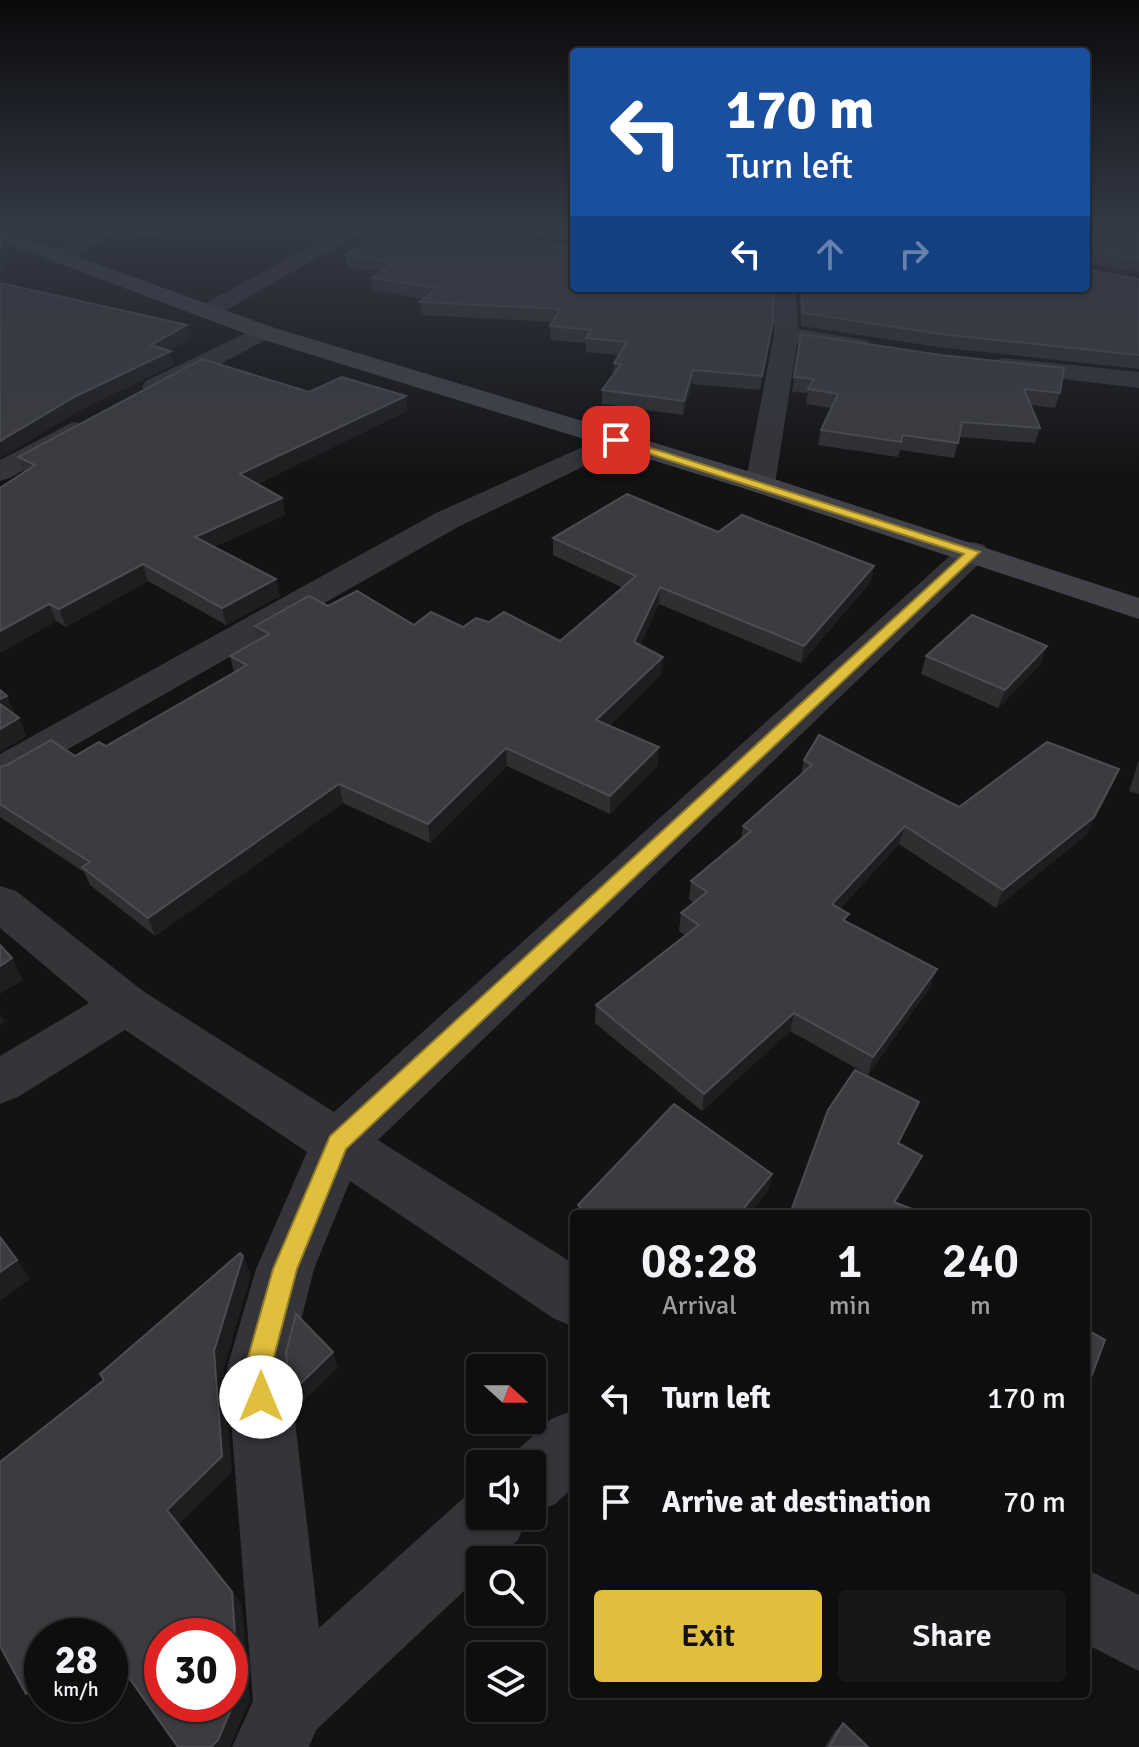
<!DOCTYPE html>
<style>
:root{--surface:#0e0e0f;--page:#171718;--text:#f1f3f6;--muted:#9b9c9e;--line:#2e2e2f;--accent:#e0bf3e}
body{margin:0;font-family:Signika,sans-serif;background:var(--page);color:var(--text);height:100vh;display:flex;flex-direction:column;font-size:30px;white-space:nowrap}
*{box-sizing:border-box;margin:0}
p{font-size:26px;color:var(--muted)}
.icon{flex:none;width:44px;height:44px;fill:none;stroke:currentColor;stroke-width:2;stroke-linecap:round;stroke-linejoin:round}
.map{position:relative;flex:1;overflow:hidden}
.drawer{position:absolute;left:570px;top:1210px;width:520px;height:488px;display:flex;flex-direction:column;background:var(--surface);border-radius:8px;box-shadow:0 2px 6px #0004,0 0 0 2px var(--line)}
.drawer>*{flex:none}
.guide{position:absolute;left:570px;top:48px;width:520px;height:244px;border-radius:8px;box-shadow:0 2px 6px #0004,0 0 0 2px var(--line);background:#1a4fa0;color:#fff;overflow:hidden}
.needle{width:52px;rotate:111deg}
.controls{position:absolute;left:466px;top:1354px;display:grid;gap:16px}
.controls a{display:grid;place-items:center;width:80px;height:80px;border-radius:8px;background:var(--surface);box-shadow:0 2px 6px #0004,0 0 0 2px var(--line);font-size:40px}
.speed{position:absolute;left:24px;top:1618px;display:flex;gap:16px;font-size:40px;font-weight:700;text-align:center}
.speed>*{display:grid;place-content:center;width:104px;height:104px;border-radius:50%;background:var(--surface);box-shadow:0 2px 6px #0004,0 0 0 2px var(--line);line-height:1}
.speed small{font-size:20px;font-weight:400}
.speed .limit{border:12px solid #d22;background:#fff;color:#111}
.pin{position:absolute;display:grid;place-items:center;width:68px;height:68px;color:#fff;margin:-34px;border-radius:16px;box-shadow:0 4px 12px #0006}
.me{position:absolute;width:88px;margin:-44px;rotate:0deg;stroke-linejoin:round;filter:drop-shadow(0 0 6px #0008)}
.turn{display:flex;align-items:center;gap:28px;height:168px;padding:0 24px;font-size:36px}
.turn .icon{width:104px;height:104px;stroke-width:2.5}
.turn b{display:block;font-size:56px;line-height:68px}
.lanes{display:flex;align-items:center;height:76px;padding:0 24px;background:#0003;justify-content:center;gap:40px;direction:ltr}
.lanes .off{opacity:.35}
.eta{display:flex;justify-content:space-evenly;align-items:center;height:136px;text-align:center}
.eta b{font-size:48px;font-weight:600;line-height:56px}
.action{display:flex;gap:16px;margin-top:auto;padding:16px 24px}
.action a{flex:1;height:92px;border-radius:8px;background:var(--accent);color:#111;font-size:32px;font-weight:600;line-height:92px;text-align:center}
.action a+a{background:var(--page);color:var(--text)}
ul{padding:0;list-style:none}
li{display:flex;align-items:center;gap:24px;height:104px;padding:0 24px}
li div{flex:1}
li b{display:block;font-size:30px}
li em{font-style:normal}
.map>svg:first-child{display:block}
</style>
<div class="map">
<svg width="1139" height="1747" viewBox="0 0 1139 1747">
<rect width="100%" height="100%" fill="#131314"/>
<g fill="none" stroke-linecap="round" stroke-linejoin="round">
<g fill="#343439" fill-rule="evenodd">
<polygon points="94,229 119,229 69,261 53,261 50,256 53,251"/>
<polygon points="342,229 367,229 216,316 200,316 196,311 200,306"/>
<polygon points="774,288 796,288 798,329 859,339 868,341 871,346 868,351 859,353 797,344 775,484 771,490 760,493 749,490 745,484 774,335"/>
<polygon points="263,325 272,327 275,332 272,337 164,393 146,393 142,387 146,381"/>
<polygon points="1003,358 1139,372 1139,388 994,371 990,366 994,361"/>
<polygon points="73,422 83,424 87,430 83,436 10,478 0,481 0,460"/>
<polygon points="616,432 626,434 630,440 626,446 458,527 14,780 0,784 0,754 436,513"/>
<polygon points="973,542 984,545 989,552 984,559 378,1140 574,1264 574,1327 553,1318 350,1181 314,1269 289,1368 319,1628 470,1492 480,1488 480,1516 528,1516 518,1540 497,1560 480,1560 480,1576 316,1730 309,1747 232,1747 253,1701 227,1368 256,1269 307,1152 125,1030 18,1097 0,1104 0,1056 89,1003 0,928 0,886 16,891 143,991 334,1112 962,545"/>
<polygon points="574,1410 574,1487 555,1504 532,1514 532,1464 506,1464 509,1458 551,1419"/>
<polygon points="1086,1569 1139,1595 1139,1671 1086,1644"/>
</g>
<polygon fill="#424348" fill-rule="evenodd" points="0,229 272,327 771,478 1139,598 1139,619 749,490 254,337 0,241"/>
</g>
<g fill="#2f2f32">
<polygon points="120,229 181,229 162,238 120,232"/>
<polygon points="386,229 771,335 760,390 692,384 683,415 602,404 602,390 613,375 614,363 619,355 586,352 586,343 551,340 550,326 553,322 421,315 420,302 424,299 373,290 372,278 380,272 347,267 345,255"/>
<polygon points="497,229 574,229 574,242"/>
<polygon points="1086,229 1139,229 1139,272 1087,264 1088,270 1139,279 1139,369 938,347 801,326 799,288 1086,288"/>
<polygon points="801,334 1060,393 1055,408 1031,405 1040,428 1035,443 959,437 954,458 900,450 898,457 818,445 821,430 831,408 806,404 808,393 792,392"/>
<polygon points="309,392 406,396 407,411 258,484 282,498 285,515 214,547 280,596 226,625 148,581 66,627 56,621 0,653 0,488 24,473 18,457"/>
<polygon points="718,532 874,566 870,583 801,663 659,604 640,645 661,674 609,726 658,765 610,814 507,766 430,843 343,803 155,936 90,885 84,872 0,817 0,767 75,756 106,746 234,673 230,656 258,640 255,626 328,606 414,625 463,627 560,641 623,588 553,555 553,538"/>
<polygon points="926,656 1041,664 998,708 921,674"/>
<polygon points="804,760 959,807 1111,788 1086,835 996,908 899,844 840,909 847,922 937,969 930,987 868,1075 790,1031 702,1111 595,1023 596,1005 686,936 679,931 681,913 694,903 689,899 691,881 741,840 743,826 801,775"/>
<polygon points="1139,760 1139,794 1129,791"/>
<polygon points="772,1174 768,1191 749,1214 578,1214 578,1205"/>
<polygon points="843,1723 868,1747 825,1747 835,1731"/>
</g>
<g fill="#1e1e20">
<polygon points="160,229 181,229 162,238"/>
<polygon points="3,234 7,247 0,284 0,250"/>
<polygon points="773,321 771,335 760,390 762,376"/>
<polygon points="187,325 190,339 158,357 171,351 174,365 81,410 0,459 0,441 151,345"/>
<polygon points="693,370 692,384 683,415 684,401"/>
<polygon points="406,396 407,411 244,491 240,474"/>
<polygon points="282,498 285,515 199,554 195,537"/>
<polygon points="143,564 148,581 66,627 59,609"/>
<polygon points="874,566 870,583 801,663 804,646"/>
<polygon points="276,579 280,596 226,625 222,608"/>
<polygon points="660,587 659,604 633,660 634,642"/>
<polygon points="49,604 56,621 0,653 0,631"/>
<polygon points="1047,646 1041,664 998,708 1005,690"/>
<polygon points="663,657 661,674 596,738 596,720"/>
<polygon points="7,696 15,714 0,710 0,699"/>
<polygon points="19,718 27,736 0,752 0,729"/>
<polygon points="659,747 658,765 610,814 610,796"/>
<polygon points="506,748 507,766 430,843 428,824"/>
<polygon points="1119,769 1111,788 1086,835 996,908 1003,890"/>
<polygon points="339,784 343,803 155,936 148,918"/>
<polygon points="905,826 899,844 828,922 832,904"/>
<polygon points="12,958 23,980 0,994 0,966"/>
<polygon points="937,969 930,987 868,1075 873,1057"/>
<polygon points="794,1013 790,1031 702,1111 704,1094"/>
<polygon points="0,1014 5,1022 0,1025"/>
<polygon points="919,1102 913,1117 892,1158 898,1143"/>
<polygon points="922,1156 915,1171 890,1214 894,1202"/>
<polygon points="772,1174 768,1191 749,1214 739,1214"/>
<polygon points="0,1235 30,1279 0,1301"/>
<polygon points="243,1256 251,1275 224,1368 232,1472 179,1524 242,1604 250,1700 230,1747 211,1747 167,1510"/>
<polygon points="333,1352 338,1367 297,1408 290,1394"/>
<polygon points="42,1679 42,1703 26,1694"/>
</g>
<g fill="#3c3c40" stroke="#4c4d52" stroke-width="2" fill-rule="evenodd">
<polygon points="386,229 466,229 574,247 574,288 773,288 773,321 762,376 693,370 684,401 602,390 621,364 614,363 627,342 586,338 591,330 550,326 561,309 420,302 437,288 372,278 395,262 345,255"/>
<polygon points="1086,229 1139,229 1139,259 1090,252 1087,255 1088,270 1139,279 1139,355 941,334 803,313 801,288 1086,288"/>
<polygon points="0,233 3,234 0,250"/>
<polygon points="0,283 187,325 151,345 171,351 76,396 0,441"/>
<polygon points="801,334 941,355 1064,368 1060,393 1024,389 1040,428 962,422 958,443 903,435 901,442 821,430 838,394 808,389 814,379 794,377"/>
<polygon points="202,359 309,392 342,377 406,396 240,474 282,498 195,537 276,579 222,608 143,564 59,609 49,604 0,631 0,488 35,465 18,457"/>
<polygon points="627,494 718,532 742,515 874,566 804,646 660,587 634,642 663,657 596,720 659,747 610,796 506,748 428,824 339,784 148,918 82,867 90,862 0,804 0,767 7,765 51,740 75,756 99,742 106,746 247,665 230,656 269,634 255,626 309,596 328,606 357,591 414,625 431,612 463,627 476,618 489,622 504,612 560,641 636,576 553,538"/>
<polygon points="972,615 1047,646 1005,690 926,656"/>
<polygon points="0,690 7,696 0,699"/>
<polygon points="0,704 19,718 0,729"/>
<polygon points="819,735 959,807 1047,742 1119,769 1094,817 1003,890 905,826 832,904 849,914 843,920 937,969 873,1057 794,1013 704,1094 596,1005 699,925 681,913 707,892 691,881 751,831 743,826 812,765 804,760"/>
<polygon points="0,945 12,958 0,966"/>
<polygon points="855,1070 919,1102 898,1143 922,1156 894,1202 917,1211 917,1214 790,1214 828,1110"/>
<polygon points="674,1104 772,1174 739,1214 589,1214 578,1205"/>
<polygon points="0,1237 17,1260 0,1272"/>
<path d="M240 1253 243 1256 214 1351 222 1456 167 1510 232 1592 239 1691 218 1740 211 1747H178L110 1651V1636H99L96 1631 90 1636H42V1679L26 1694 0 1646V1462L104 1380 100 1374ZM162 1636H230V1704H162Z"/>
<polygon points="296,1314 333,1352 290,1394 286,1353"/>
<polygon points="1086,1329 1105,1340 1086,1391"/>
<polygon points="843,1723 868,1747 829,1747"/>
</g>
<linearGradient id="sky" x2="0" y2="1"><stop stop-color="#0a0a0b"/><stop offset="0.48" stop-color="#333945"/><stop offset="1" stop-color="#333945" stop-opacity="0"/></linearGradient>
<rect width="1139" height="473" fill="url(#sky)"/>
<polygon fill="#e0bf3e" stroke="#927c28" stroke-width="2" points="616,437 980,552 346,1149 297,1269 271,1368 274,1397 270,1406 261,1410 252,1406 245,1368 273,1269 330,1136 964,554 612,442 611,440"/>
</svg>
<div class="controls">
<a><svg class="needle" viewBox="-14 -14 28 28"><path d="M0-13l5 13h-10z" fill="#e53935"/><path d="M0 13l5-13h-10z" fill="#9b9c9e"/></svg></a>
<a><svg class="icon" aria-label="sound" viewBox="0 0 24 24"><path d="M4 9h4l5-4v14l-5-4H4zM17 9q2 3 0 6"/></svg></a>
<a><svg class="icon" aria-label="search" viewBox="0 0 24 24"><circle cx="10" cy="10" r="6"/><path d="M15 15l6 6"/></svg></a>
<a><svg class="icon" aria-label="layers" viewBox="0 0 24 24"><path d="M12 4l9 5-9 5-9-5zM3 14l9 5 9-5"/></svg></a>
</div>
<div class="speed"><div>28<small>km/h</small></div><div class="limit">30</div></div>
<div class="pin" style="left:616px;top:440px;background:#d93025"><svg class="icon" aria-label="arrive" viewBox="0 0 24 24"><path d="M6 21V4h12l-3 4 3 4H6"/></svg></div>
<svg class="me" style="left:261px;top:1397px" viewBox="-20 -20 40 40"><circle r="19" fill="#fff"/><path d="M0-13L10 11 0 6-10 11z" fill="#e0bf3e"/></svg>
<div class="guide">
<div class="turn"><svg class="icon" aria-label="left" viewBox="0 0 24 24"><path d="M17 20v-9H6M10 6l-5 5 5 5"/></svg><div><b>170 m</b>Turn left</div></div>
<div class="lanes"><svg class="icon" aria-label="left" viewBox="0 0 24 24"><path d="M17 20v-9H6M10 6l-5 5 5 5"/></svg><svg class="icon off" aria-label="ahead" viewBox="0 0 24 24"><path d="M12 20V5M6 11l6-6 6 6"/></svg><svg class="icon off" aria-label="right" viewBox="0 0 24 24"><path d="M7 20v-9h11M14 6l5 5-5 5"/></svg></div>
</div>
<section class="drawer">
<div class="eta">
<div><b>08:28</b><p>Arrival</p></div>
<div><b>1</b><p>min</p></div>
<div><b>240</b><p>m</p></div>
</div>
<ul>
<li><svg class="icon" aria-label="left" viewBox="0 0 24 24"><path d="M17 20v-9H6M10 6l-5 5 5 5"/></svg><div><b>Turn left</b></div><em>170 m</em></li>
<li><svg class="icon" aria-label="arrive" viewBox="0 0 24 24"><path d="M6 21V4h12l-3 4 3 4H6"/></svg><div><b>Arrive at destination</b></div><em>70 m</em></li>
</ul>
<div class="action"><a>Exit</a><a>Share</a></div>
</section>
</div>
